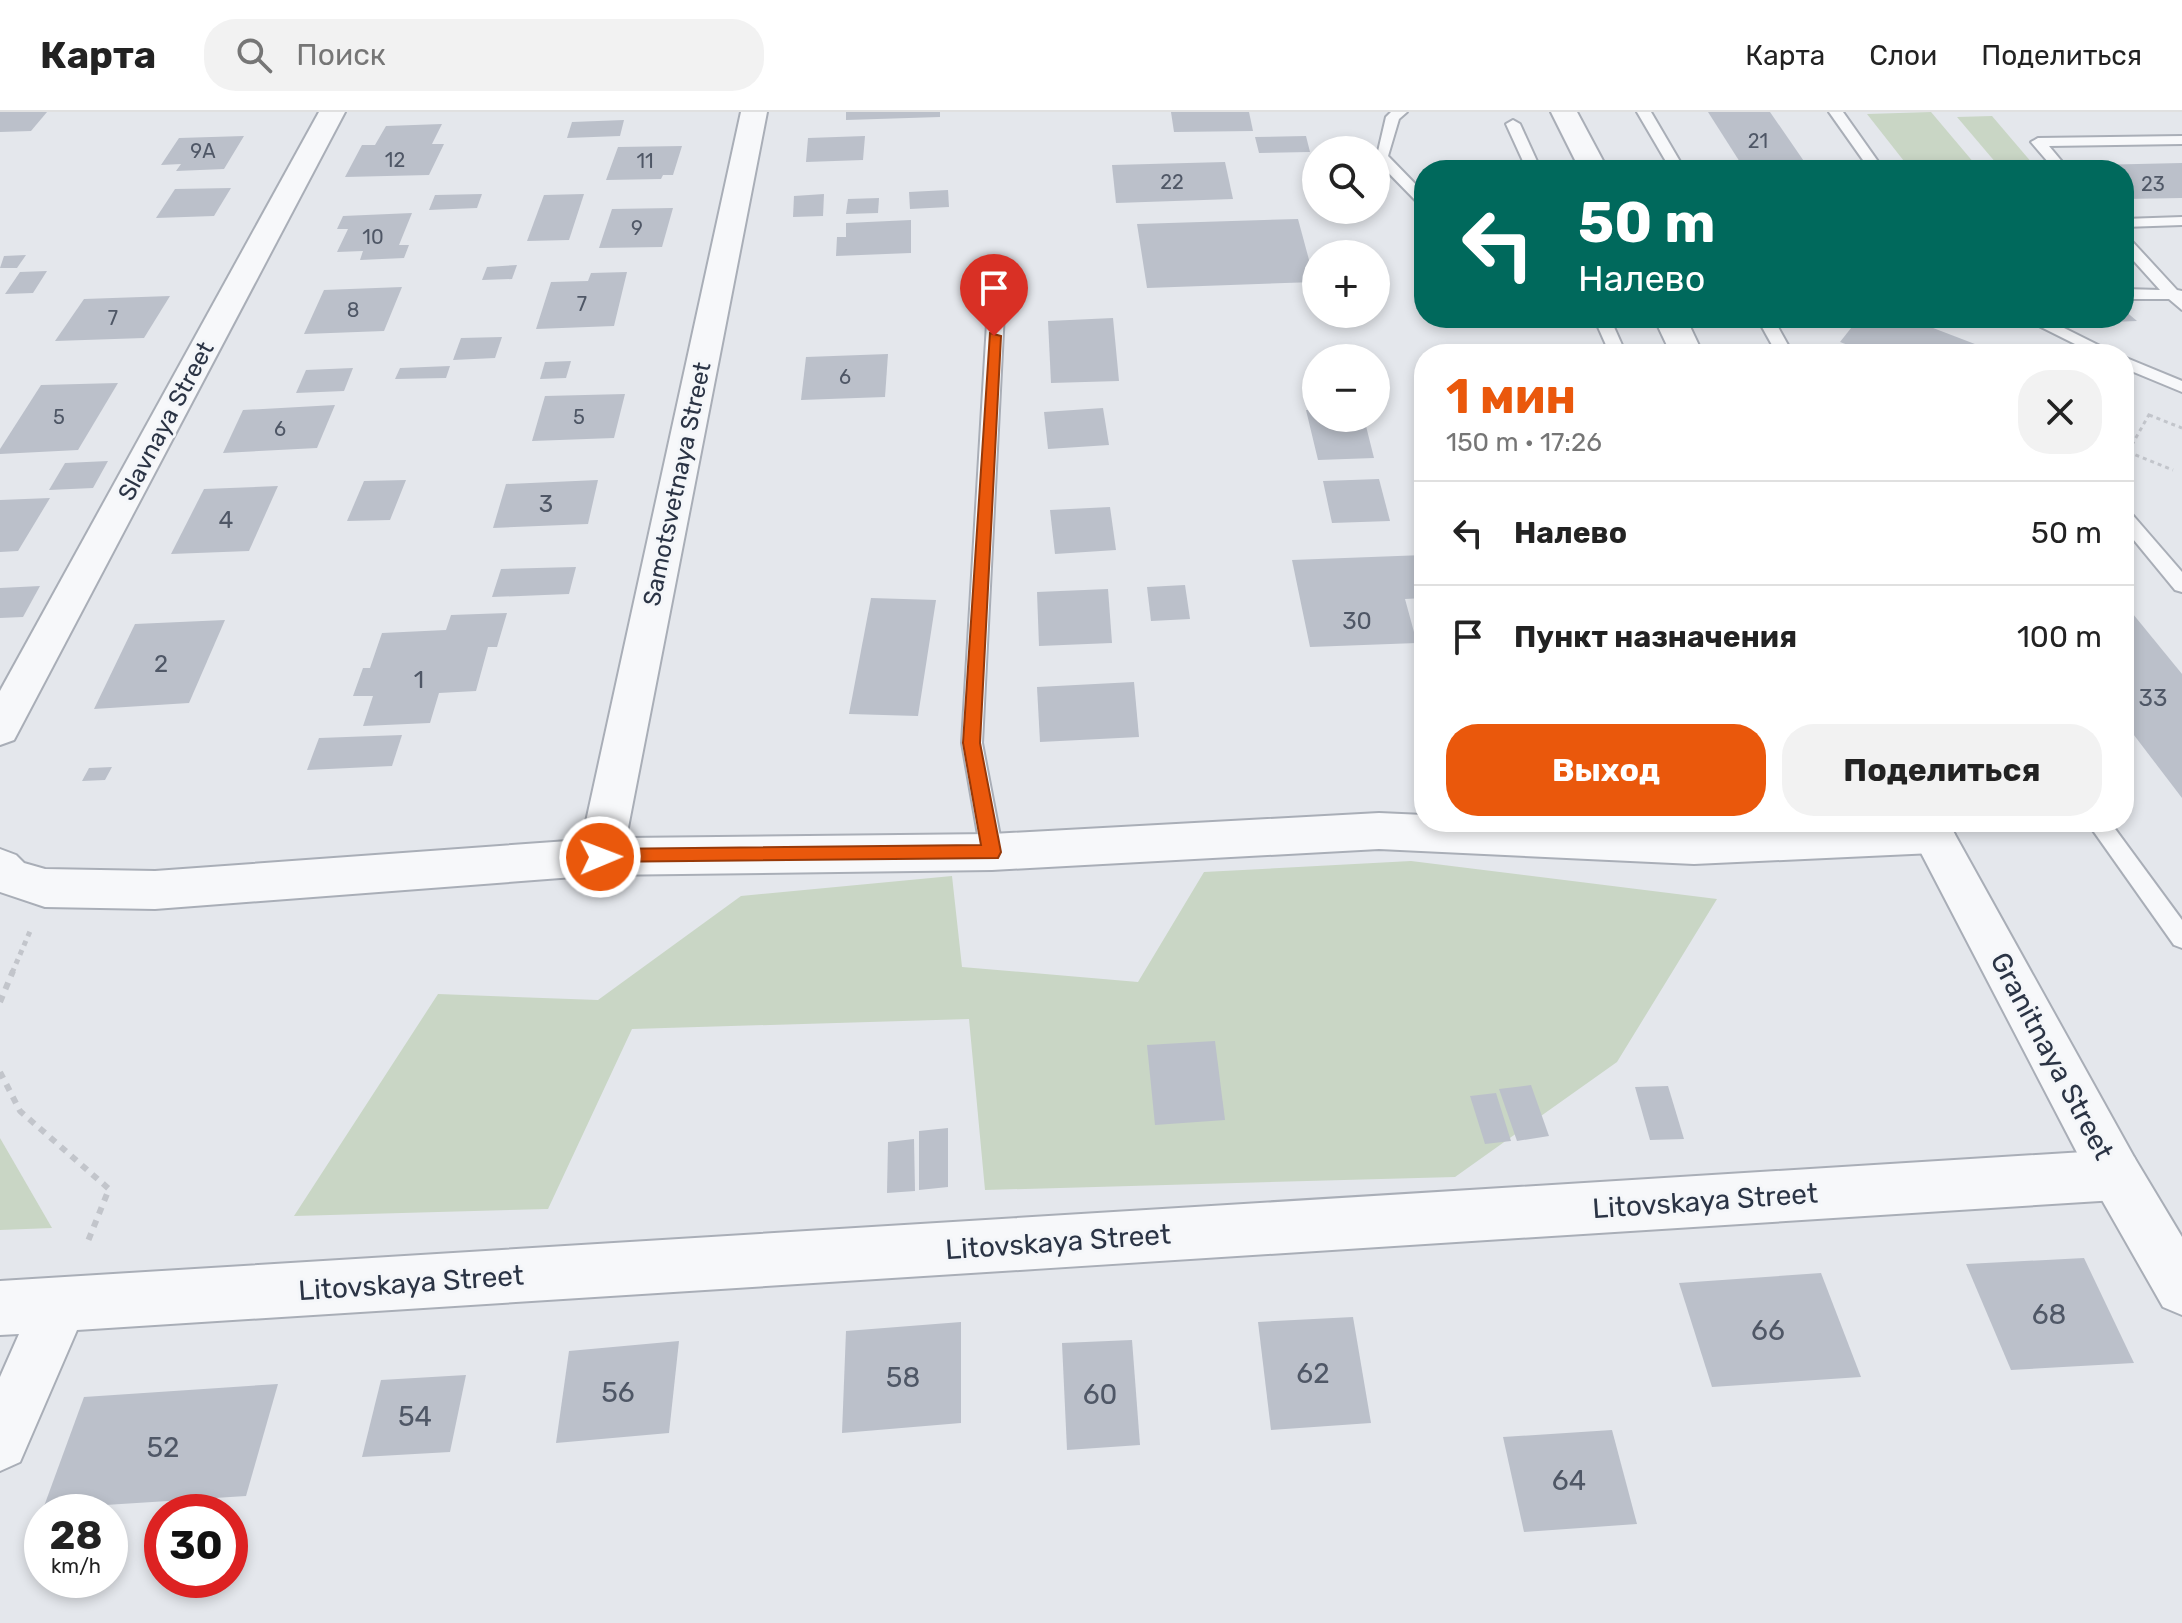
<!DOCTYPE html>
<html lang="ru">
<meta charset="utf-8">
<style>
:root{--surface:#fff;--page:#f2f2f2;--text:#222;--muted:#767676;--line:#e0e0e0;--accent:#ea580c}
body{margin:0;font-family:Rubik,sans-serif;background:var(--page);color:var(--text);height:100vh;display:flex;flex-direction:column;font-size:30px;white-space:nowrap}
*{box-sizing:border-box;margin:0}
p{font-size:26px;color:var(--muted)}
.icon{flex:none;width:44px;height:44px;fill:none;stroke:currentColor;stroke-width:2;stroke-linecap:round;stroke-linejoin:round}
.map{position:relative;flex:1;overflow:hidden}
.sheet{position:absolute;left:1414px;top:232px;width:720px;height:488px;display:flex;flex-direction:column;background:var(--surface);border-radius:32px;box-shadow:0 4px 12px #0003}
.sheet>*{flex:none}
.top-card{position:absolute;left:1414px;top:48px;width:720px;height:168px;border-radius:32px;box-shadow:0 4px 12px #0003;background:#00695c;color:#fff;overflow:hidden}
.tools{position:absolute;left:1302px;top:24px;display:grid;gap:16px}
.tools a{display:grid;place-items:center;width:88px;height:88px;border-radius:50%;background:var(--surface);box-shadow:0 4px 12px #0003;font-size:40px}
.speed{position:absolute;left:24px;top:1382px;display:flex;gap:16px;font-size:40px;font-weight:700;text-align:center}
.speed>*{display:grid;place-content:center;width:104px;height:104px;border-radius:50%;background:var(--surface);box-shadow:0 4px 12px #0003;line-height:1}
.speed small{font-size:20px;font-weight:400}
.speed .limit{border:12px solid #d22;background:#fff;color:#111}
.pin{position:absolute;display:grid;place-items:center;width:68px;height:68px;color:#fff;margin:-82px -34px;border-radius:50% 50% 50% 0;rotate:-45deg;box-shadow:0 0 8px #0007}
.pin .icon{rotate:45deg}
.me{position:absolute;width:88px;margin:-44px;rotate:89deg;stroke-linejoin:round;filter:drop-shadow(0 0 6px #0008)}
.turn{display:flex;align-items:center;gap:28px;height:168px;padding:0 32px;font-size:36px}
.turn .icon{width:104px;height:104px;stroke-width:2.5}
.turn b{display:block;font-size:56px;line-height:68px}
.round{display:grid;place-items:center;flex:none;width:84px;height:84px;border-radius:32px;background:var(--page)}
.headline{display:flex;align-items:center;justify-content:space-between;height:136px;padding:0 32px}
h1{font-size:48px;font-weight:700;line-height:60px;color:var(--accent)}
.cta{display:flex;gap:16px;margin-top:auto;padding:16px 32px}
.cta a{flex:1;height:92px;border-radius:32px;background:var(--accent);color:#fff;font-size:32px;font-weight:700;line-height:92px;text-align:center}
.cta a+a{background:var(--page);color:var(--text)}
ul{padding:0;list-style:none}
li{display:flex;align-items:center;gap:24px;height:104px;padding:0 32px;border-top:2px solid var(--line)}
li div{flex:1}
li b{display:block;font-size:30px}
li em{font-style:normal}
header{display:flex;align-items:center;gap:48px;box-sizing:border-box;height:112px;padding:0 40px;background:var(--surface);border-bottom:2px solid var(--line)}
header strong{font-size:38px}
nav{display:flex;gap:44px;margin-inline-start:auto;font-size:28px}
.search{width:560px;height:72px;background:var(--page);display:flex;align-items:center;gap:20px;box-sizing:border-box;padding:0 28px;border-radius:32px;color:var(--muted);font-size:30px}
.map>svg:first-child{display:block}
</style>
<header>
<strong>Карта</strong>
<div class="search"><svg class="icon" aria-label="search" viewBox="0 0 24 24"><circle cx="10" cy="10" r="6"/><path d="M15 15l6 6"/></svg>Поиск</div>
<nav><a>Карта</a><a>Слои</a><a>Поделиться</a></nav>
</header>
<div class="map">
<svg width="2182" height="1511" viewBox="0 0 2182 1511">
<rect width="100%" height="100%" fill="#e4e7ec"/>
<g fill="#c9d6c5">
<polygon points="1931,0 1980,58 1911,58 1867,2"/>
<polygon points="1992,4 2038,58 2002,58 1957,5"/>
<polygon points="1411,749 1717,787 1617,950 1455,1065 985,1078 969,907 632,917 548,1097 294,1104 438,882 598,888 741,784 952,764 962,855 1138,870 1204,760"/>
<polygon points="0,1026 52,1116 0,1118"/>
</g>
<g fill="#bbc0ca">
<polygon points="0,0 47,0 31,19 0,20"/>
<polygon points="846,0 940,0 940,5 846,8"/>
<polygon points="1171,0 1249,0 1253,19 1174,20"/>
<polygon points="1708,0 1770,0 1810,58 1745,58"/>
<polygon points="624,8 620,24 567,26 572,10"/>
<polygon points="442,12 432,32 444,32 429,63 345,65 362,33 375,33 386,14"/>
<polygon points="244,24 224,57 176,59 181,52 161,53 179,26"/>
<polygon points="865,24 863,48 806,50 808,26"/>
<polygon points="1306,24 1310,40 1259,41 1255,25"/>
<polygon points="682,34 673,63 663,63 661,67 606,68 618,35"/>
<polygon points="1225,50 1233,87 1116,91 1112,53"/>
<polygon points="2182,51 2182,86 2124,87 2124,58 2098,58 2093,53"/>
<polygon points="231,76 214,104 156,106 175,77"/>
<polygon points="948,78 949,95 910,97 909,80"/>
<polygon points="482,82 477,96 429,98 435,83"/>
<polygon points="584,82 569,128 527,129 544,83"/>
<polygon points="824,82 823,104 793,105 794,84"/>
<polygon points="879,86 878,101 846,102 848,87"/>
<polygon points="673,96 662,135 599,136 612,97"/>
<polygon points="412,101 399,133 409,133 404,146 360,148 363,139 337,140 348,117 337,117 343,104"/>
<polygon points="1298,107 1315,170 1147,176 1137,112"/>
<polygon points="911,108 911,141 836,144 837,125 846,125 846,111"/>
<polygon points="26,143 17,156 0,156 4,144"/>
<polygon points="517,153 512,167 482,168 487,155"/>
<polygon points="47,159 33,181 5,182 20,160"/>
<polygon points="627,160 614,214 536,217 551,170 588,169 591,161"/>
<polygon points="402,175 384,219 304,222 324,178"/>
<polygon points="170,184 144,226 55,229 84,187"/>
<polygon points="2124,198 2137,209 2112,210 2108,206 2124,206"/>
<polygon points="1113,206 1119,269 1051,271 1048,209"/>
<polygon points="1859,206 1907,206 2001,242 1872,242 1840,230"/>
<polygon points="502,225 495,246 453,248 461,226"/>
<polygon points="888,242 885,285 801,288 806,245"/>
<polygon points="571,249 566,266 540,267 545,250"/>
<polygon points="450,254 446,266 395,267 400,256"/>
<polygon points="353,256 344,279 296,281 306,258"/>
<polygon points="118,271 78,338 0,342 0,337 41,273"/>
<polygon points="625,282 614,326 532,329 545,284"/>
<polygon points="335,293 317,336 223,341 243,298"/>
<polygon points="1103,296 1109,333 1048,337 1044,300"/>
<polygon points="1306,298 1316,298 1316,306 1364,306 1374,346 1318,348"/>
<polygon points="108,349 93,376 49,378 65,351"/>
<polygon points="1379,367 1390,409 1332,411 1323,369"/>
<polygon points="406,368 390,408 347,409 364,369"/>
<polygon points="598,368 588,412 493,416 506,372"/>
<polygon points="278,374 249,439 171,442 204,377"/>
<polygon points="50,386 18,439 0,440 0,388"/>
<polygon points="1110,395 1116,438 1055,442 1050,398"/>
<polygon points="1424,443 1424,486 1405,487 1417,531 1310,535 1292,448"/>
<polygon points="576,455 569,482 492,485 501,457"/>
<polygon points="1185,473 1190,507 1151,509 1147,475"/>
<polygon points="40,474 23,505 0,506 0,476"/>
<polygon points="1108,477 1112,531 1039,534 1037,480"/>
<polygon points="871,486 936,488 918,604 849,602"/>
<polygon points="2124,491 2182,562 2182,686 2124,610"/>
<polygon points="507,501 497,535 488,535 476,579 439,581 430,611 363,614 373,584 353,584 363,556 370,556 382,521 446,518 451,503"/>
<polygon points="225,508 189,591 94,597 135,512"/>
<polygon points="1134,570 1139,625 1040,630 1037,575"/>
<polygon points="402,623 392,654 307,658 319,626"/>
<polygon points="112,655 105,668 82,669 89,656"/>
<polygon points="1215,929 1225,1008 1155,1013 1147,933"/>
<polygon points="1531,973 1549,1024 1517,1029 1499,977"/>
<polygon points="1668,974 1684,1027 1650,1028 1635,975"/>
<polygon points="1496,981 1511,1029 1485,1032 1470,984"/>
<polygon points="948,1016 948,1075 919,1078 919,1019"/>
<polygon points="914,1027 915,1079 887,1081 888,1030"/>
<polygon points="2084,1146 2134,1251 2011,1258 1966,1152"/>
<polygon points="1821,1161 1861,1265 1712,1275 1679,1171"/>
<polygon points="1353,1205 1371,1311 1271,1318 1258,1210"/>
<polygon points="961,1210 961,1311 842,1321 846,1219"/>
<polygon points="1132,1228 1140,1333 1067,1338 1062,1231"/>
<polygon points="679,1229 669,1321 556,1331 569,1239"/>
<polygon points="466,1263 450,1340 362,1345 381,1268"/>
<polygon points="278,1272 246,1384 43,1397 84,1285"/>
<polygon points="1612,1318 1637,1412 1524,1420 1503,1325"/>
</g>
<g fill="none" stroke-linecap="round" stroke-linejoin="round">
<g stroke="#a9aeb7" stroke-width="4">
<g id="service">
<polygon points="1391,0 1407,0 1399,7 1388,44 1424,81 1424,93 1419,92 1376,48 1386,5"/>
<polygon points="1637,0 1651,0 1685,58 1671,58"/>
<polygon points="1829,0 1843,0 1884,58 1870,58"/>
<polygon points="1513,8 1520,12 1541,58 1527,58 1506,12"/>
<polygon points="2182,24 2182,32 2049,34 2069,58 2055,58 2031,30 2038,26"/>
<polygon points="2182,105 2182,113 2124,115 2124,107"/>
<polygon points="2124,125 2129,126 2177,178 2182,179 2182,198 2169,187 2124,187 2124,177 2160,178 2124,138"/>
<polygon points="998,156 1006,161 982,631 1003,740 1000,746 992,749 984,746 981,740 962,631 990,161"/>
<polygon points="1594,206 1610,206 1626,242 1610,242"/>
<polygon points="1757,206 1773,206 1793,242 1777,242"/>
<polygon points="2023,206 2044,206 2116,242 2095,242"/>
<polygon points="2124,245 2182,269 2182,280 2124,256"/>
<polygon points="2124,398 2130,400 2182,460 2182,480 2175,478 2124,416"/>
<polygon points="2087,710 2110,710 2182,808 2182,836 2174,833"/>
</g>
</g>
<g stroke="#a9aeb7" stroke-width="4">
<g id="minor">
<polygon points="319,0 345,0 14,628 0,633 0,579"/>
<polygon points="741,0 767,0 626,726 992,722 1379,701 1424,703 1424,710 1571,710 1694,716 1822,710 1948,710 1955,723 1948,736 1933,741 1694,752 1379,737 992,758 600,763 155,797 45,795 0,780 0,737 16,743 24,751 45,757 155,759 582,728"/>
<polygon points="2116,1038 2134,1045 2142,1063 2134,1081 2116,1088 77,1218 20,1350 0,1359 0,1265 19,1222 0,1223 0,1169"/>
</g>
</g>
<g stroke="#a9aeb7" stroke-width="4">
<g id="tertiary">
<polygon points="1551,0 1577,0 1608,58 1580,58"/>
<polygon points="1654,206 1686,206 1703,242 1671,242"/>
<polygon points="1905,710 1948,710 2134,1045 2182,1125 2182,1203 2163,1195 2098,1081"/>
</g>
</g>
<g stroke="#c2c5cb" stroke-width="3" stroke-dasharray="4 4" stroke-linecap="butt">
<polyline points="2149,303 2182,316"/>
<polyline points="2128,340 2173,358"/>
<polyline points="2124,347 2151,299"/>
</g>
<polyline stroke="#c2c5cb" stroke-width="5" stroke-dasharray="5 5" stroke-linecap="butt" points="12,861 31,817"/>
<g stroke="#c2c5cb" stroke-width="6" stroke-dasharray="7 7" stroke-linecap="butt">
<polyline points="0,890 13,859"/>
<polyline points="0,960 20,999 109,1077 86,1134"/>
</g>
<use href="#service" fill="#f7f8fa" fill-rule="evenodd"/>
<use href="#minor" fill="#f7f8fa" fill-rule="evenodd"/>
<use href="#tertiary" fill="#f7f8fa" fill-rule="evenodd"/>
</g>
<polygon fill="#ea580c" stroke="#983908" stroke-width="2" points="990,221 1001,224 980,631 1001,740 998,746 593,750 591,745 593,739 600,737 981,733 963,631"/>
<g text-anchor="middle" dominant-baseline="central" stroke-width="6" stroke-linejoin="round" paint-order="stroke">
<g font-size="20" fill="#4f5766">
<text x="1758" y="29">21</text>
<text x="203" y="39">9А</text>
<text x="395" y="48">12</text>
<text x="645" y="49">11</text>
<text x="1172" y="70">22</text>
<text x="2153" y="72">23</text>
<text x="637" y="116">9</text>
<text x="373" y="125">10</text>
<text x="582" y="192">7</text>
<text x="353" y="198">8</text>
<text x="113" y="206">7</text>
<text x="845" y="265">6</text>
<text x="59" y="305">5</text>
<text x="579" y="305">5</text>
<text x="280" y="317">6</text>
</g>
<g font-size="24" fill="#2b3445" stroke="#f4f6f9">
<text transform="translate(166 309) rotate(-62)">Slavnaya Street</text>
<text transform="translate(677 372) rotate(-78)">Samotsvetnaya Street</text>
</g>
<g font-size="24" fill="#4f5766">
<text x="546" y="392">3</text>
<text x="226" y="408">4</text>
<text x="1357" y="509">30</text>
<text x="161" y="552">2</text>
<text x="419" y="568">1</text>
<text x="2153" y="586">33</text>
</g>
<g font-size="28" fill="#2b3445" stroke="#f4f6f9">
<text transform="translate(2052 944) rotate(62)">Granitnaya Street</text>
<text transform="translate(1705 1089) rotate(-4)">Litovskaya Street</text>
<text transform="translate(1058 1130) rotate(-4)">Litovskaya Street</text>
<text transform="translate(411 1171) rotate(-4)">Litovskaya Street</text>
</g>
<g font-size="28" fill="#4f5766">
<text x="2049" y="1202">68</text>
<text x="1768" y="1218">66</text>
<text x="1313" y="1261">62</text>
<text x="903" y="1265">58</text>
<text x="618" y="1280">56</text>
<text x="1100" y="1282">60</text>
<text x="415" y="1304">54</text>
<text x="163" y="1335">52</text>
<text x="1569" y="1368">64</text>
</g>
</g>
</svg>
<div class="tools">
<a><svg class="icon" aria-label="search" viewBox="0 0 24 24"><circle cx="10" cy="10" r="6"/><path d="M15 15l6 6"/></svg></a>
<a>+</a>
<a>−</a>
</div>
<div class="speed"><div>28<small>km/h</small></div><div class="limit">30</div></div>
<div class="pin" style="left:994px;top:224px;background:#d93025"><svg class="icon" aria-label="arrive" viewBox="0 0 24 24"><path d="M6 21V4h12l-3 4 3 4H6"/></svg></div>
<svg class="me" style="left:600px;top:745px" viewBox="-20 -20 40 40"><circle r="17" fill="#ea580c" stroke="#fff" stroke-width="3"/><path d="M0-11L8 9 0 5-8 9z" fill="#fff"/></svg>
<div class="top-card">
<div class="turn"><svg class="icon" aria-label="left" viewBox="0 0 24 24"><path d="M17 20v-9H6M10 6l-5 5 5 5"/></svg><div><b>50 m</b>Налево</div></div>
</div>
<section class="sheet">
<div class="headline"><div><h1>1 мин</h1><p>150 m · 17:26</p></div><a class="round"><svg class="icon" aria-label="close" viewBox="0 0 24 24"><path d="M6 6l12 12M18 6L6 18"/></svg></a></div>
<ul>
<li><svg class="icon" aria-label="left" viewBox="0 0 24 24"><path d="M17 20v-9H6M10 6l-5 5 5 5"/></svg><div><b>Налево</b></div><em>50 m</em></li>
<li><svg class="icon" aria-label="arrive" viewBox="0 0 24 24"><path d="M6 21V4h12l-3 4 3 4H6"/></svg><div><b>Пункт назначения</b></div><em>100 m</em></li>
</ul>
<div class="cta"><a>Выход</a><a>Поделиться</a></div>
</section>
</div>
